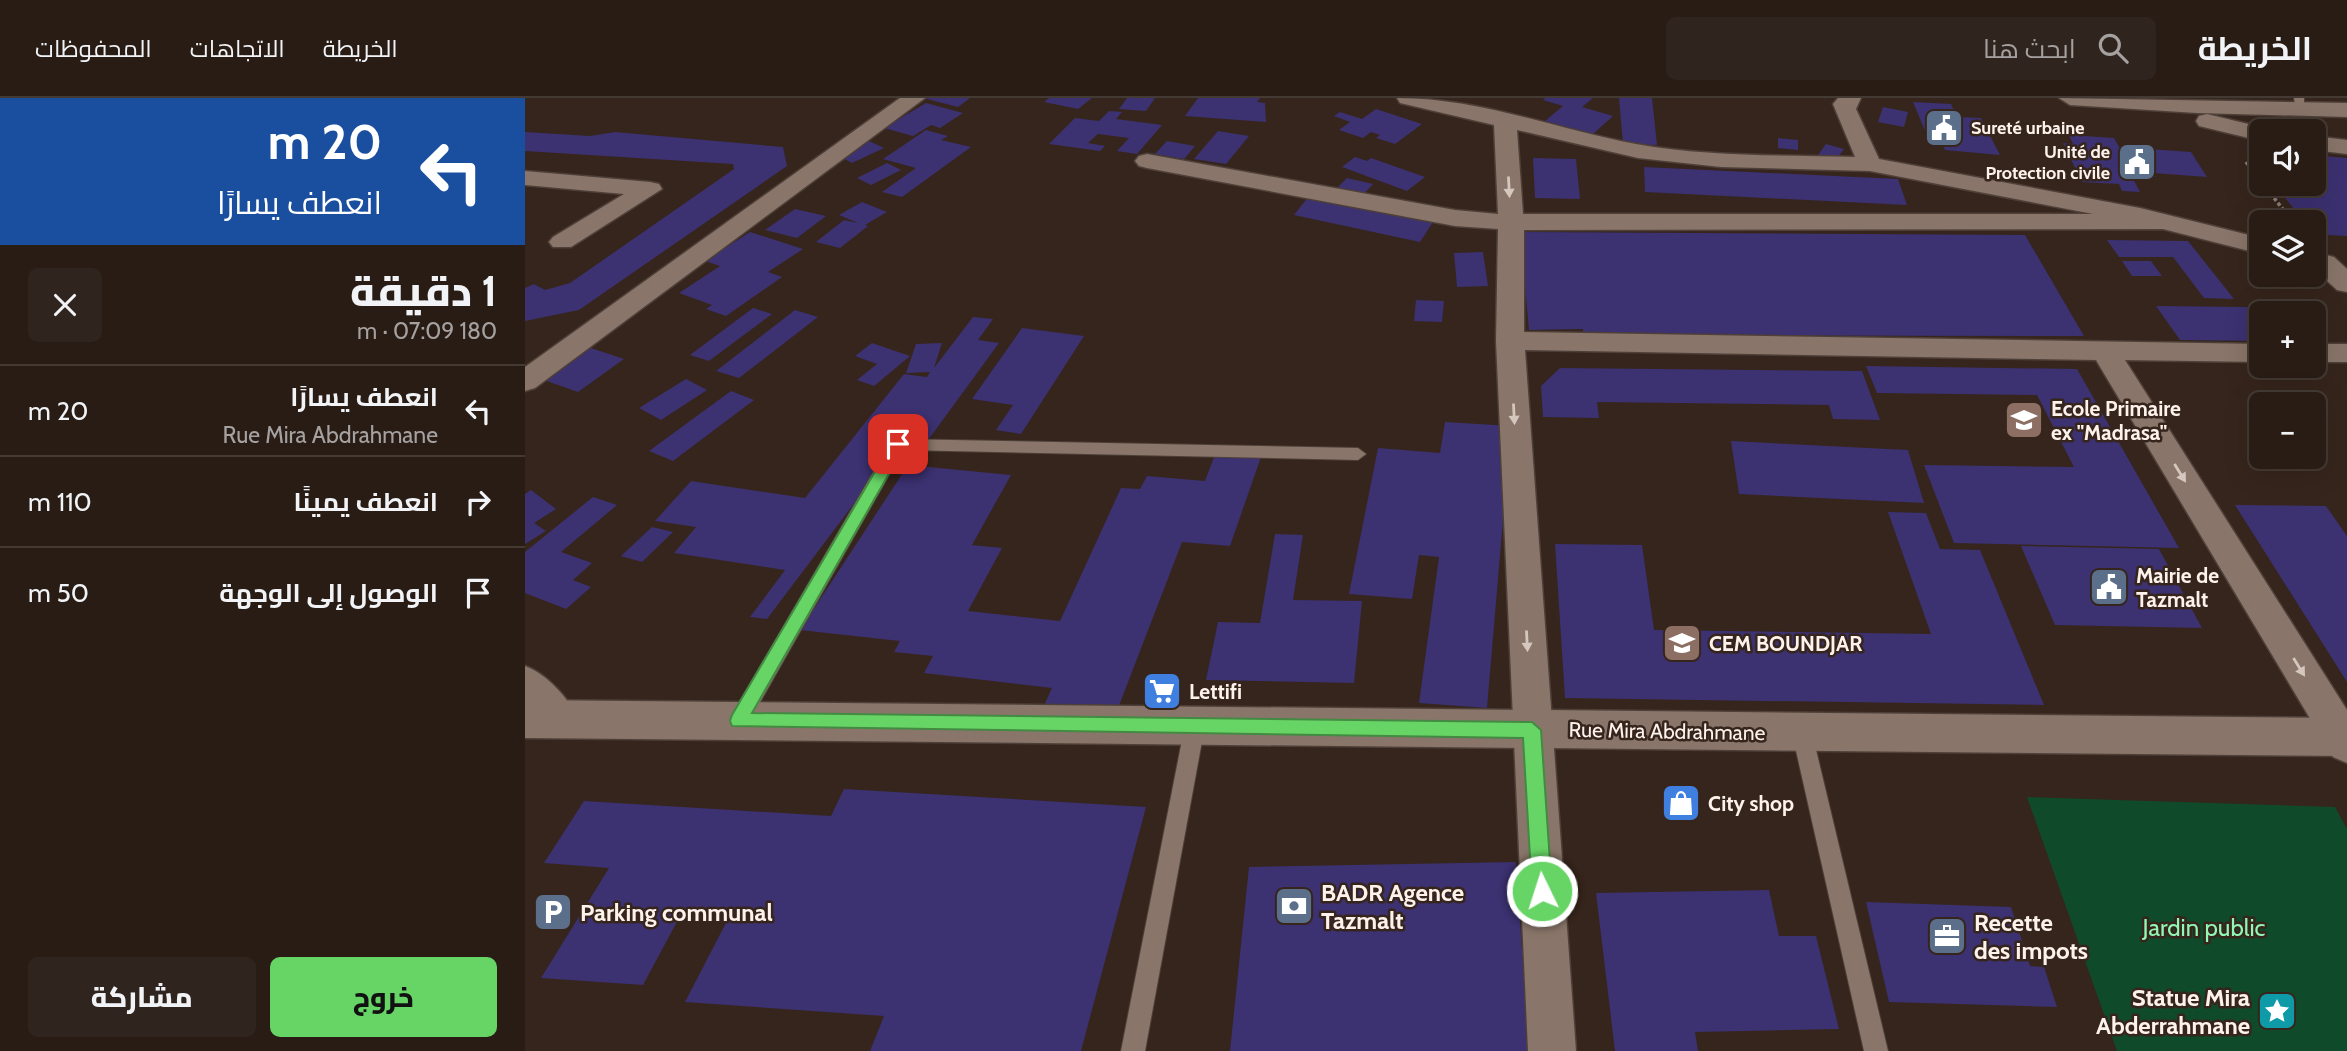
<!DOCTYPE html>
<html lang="ar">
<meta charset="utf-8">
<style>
:root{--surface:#281c15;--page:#30251e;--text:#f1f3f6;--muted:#a5a1a0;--line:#443a34;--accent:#67d466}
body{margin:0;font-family:Cabin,Cairo,sans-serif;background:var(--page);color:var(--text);direction:rtl;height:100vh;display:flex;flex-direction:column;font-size:26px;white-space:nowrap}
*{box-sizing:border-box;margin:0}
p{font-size:23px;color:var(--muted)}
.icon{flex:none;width:38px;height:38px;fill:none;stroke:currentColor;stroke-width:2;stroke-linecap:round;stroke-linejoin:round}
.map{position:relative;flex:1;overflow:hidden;direction:ltr}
.side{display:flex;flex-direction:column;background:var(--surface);width:525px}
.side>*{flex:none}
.banner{background:#1a4fa0;color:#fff;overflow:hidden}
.fabs{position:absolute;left:1724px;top:21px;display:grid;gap:14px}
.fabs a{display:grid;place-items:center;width:77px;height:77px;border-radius:10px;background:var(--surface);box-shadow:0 7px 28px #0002,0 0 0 2px var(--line);font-size:35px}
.pin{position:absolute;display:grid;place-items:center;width:60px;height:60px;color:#fff;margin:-30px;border-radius:14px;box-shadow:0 4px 10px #0006}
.me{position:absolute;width:77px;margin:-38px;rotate:356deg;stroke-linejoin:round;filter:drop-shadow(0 0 5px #0008)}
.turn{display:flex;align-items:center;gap:24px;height:147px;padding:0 28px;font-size:32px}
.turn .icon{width:91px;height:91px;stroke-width:2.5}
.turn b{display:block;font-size:49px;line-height:60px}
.round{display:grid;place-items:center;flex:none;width:74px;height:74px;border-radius:10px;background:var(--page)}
.summary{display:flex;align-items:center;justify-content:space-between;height:119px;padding:0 28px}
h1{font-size:42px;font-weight:800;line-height:52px}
.button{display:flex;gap:14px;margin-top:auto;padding:14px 28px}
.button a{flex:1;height:80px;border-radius:10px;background:var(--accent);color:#111;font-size:28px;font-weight:800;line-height:80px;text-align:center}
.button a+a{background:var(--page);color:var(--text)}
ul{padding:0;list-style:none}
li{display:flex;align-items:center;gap:21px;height:91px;padding:0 28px;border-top:2px solid var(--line)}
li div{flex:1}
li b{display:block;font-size:26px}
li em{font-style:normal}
header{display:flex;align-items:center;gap:42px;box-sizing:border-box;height:98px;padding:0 35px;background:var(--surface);border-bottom:2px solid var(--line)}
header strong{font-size:33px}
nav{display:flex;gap:38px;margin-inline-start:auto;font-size:24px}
.search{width:490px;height:63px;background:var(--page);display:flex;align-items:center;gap:18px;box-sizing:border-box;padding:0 24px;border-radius:10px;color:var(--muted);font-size:26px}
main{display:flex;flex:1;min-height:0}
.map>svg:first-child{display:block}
</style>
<header>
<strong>الخريطة</strong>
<div class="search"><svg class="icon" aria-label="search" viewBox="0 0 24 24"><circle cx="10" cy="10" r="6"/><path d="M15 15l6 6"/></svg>ابحث هنا</div>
<nav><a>الخريطة</a><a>الاتجاهات</a><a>المحفوظات</a></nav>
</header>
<main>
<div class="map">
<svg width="1822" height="953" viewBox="0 0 1822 953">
<rect width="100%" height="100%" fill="#36251c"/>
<polygon fill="#0f4b2a" points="1502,699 1810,709 1822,731 1822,953 1592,953"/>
<g fill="#3c3171">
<polygon points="398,0 445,0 433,9"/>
<polygon points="524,0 567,0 553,11 519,4"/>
<polygon points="602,0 630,0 621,13 594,11"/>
<polygon points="673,0 735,0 732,4 740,5 741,24 660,18"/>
<polygon points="1020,0 1068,0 1057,9 1088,18 1067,37 1020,23 1038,8 1018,2"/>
<polygon points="1094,0 1127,0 1132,47 1098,46"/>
<polygon points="1388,4 1426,6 1432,19 1456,20 1475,57 1420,52 1415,41 1403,40"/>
<polygon points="401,5 438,15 415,30 406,27 388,38 359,30"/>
<polygon points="1358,9 1383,14 1379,29 1353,24"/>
<polygon points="851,11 897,26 870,46 851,40 855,37 846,34 838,40 814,32 825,24 809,18 815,14 837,21"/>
<polygon points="584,13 597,14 591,21 637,27 612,56 592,53 604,40 573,36 563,45 580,48 575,53 524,46 550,20 574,23"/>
<polygon points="401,32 423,38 416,42 446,49 377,99 357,94 391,70 358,61"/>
<polygon points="693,33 724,38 701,66 669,61"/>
<polygon points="0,34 65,38 90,34 258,49 262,68 54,212 0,223 0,190 9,186 20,192 45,185 209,71 208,66 0,53"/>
<polygon points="1544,37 1589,40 1594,49 1666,54 1682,79 1628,75 1631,79 1606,77 1615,94 1597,93 1594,86 1557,84 1538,45 1548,46"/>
<polygon points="1253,40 1273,42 1273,52 1253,50"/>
<polygon points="344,43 359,50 327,65 312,57"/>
<polygon points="642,43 670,48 659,61 630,56"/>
<polygon points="1301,46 1319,51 1311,62 1293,57"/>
<polygon points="1721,51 1736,52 1736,69"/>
<polygon points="1788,57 1822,60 1822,138 1802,137 1788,128 1788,124 1777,121 1749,86 1788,86"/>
<polygon points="830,59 842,63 846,60 900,79 882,93 817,69"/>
<polygon points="1008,60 1051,61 1055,101 1010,100"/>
<polygon points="362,65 376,72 346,87 332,80"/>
<polygon points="1119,69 1373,81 1382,107 1120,94"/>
<polygon points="822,80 848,86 837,98 811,91"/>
<polygon points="784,98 908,124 895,144 769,117"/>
<polygon points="337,104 362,114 340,127 343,128 315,150 291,144 319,122 333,125 314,117"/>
<polygon points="270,111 301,118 272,140 240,132"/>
<polygon points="225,134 278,151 243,174 257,179 201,218 181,211 187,207 154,195 195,168 180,163"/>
<polygon points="995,134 1500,137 1559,238 1058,237 1058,231 1004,232"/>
<polygon points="1582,142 1663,143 1709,201 1679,200 1648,159 1594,159"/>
<polygon points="958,154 963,188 932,189 929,155"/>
<polygon points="1597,163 1626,163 1637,178 1607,178"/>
<polygon points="891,202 919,203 917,224 889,223"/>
<polygon points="1631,208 1722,209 1730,219 1724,219 1736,234 1736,243 1655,242"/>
<polygon points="228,210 247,216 184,263 165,257"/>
<polygon points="270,212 293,219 214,280 191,273"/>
<polygon points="448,219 468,221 453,242 474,245 401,345 377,342 242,521 225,519 260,472 149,455 171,429 130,423 166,383 280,400 379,276 402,279 405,274 381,275 391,246 417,245 409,270"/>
<polygon points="497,230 559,238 496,336 471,332 488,307 447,301"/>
<polygon points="347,245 385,258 349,288 332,282 352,266 330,258"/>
<polygon points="60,248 99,261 53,294 13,280"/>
<polygon points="1341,268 1552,271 1654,450 1429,445 1399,367 1549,369 1512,297 1352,295"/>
<polygon points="1035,270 1337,273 1355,322 1308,321 1304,307 1072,304 1074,320 1018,319 1016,288"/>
<polygon points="161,281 182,292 136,322 114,310"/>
<polygon points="206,293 229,302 148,363 124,353"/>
<polygon points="920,324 986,328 962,610 894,605 914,459 894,457 887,501 824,496 853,350 915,355"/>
<polygon points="1206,343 1383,352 1399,405 1214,396"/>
<polygon points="691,354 736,359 705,448 657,444 590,618 518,610 527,590 399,575 408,558 369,554 375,543 275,532 383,367 486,377 447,447 477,450 443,513 535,523 596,390 615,391 622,378 680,383"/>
<polygon points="6,392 31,411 9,425 21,433 0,446 0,396"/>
<polygon points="68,399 92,407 36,454 67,465 48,482 66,489 41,511 0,495 0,454"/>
<polygon points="1710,407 1801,408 1822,438 1822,584"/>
<polygon points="1363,414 1401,415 1415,451 1455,452 1519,607 1040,600 1030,446 1117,447 1129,532 1406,536"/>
<polygon points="127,429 148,434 117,464 96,458"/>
<polygon points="750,436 778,437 768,502 837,503 829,585 681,582 693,524 735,525"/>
<polygon points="1496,448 1634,451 1677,530 1530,527"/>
<polygon points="319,691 621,709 556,953 345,953 359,918 160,904 203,821 155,818 118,887 16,880 84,770 19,765 59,703 306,718"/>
<polygon points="991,764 1004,953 705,953 724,769"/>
<polygon points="1244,792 1254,838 1291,838 1314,931 1170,934 1173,953 1090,953 1071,795"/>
<polygon points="1341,804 1486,809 1505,868 1519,869 1532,909 1364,904"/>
</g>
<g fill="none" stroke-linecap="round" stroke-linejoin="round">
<g stroke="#4e4039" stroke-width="2">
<g id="service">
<polygon points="1769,0 1779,0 1779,13 1771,13"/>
<polygon points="373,341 833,350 841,356 833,362 378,352 221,629 214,631 207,629 204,623 207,617 367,342"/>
<polygon points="670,618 677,621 680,627 620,953 596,953 660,627 663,621"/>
<polygon points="1277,626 1284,629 1287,635 1363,953 1339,953 1267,635 1270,629"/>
</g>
</g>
<g stroke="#4e4039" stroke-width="3">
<g id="minor">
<polygon points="375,0 400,0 10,290 0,293 0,269"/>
<path d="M872 0C955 0 1030 31 1111 46 1183 59 1258 57 1330 59L1308 6 1313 0H1336L1331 11 1354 61 1615 110 1736 140V156L1638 131 999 132V234L1736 246V264L1600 262 1822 612V665L1808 659 1571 262 1000 252 1051 953H1003L971 243 973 131 930 128 622 70 614 68 610 63 614 58 622 56 930 112 973 116 969 27 875 5ZM992 32 1113 60 1196 69 1345 73 1568 116H998Z"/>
<polygon points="1534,0 1822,5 1822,19 1672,15 1545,7"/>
<polygon points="1682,16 1744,31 1745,33 1736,33 1736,43 1674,28 1671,23 1674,18"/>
<polygon points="1788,38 1822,42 1822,56 1788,52"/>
<polygon points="0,73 125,84 134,86 137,91 46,149 28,149 24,144 28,139 99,96 0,87"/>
<polygon points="1788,154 1809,159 1822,171 1822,194 1812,192 1788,170"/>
<rect x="1788" y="246" width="34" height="18"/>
<path d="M0 568C22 576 43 600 54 621L48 633C24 642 15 627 0 610Z"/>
</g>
</g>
<g stroke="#4e4039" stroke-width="3">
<polygon id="secondary" points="0,602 1822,620 1822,658 0,640"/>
</g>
<g stroke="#8f8079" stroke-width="3.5" stroke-dasharray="3.5 2.5" stroke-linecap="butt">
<polyline points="1721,64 1736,83"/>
<polyline points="1738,86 1768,124"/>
</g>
<use href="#service" fill="#897569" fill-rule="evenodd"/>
<use href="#minor" fill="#897569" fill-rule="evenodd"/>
<use href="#secondary" fill="#897569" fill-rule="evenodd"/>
</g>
<defs><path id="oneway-solid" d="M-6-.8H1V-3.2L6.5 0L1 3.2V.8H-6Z" transform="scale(1.75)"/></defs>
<g fill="#d5c6be">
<use href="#oneway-solid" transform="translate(984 89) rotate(87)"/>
<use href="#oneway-solid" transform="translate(989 316) rotate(87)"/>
<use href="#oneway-solid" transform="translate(1655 375) rotate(58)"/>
<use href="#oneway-solid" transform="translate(1002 543) rotate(87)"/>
<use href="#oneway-solid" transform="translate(1774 569) rotate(58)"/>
</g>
<polygon fill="#67d466" stroke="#438a42" stroke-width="2" points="373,341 381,346 227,615 1007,624 1016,632 1027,793 1024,799 1017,802 1010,799 1007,793 998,640 207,628 205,623 207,617 368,343"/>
<defs>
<g id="civic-square" transform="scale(2.0125)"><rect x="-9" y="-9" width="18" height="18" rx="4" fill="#5c6f8a" stroke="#36251c"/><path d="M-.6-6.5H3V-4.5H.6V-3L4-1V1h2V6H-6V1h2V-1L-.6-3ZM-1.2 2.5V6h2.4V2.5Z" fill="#fff"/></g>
<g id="school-square" transform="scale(2.0125)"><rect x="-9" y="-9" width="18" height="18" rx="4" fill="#8d6e63" stroke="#36251c"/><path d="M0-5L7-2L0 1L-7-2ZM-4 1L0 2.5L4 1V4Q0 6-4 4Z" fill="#fff"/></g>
<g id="supermarket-square" transform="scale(2.0125)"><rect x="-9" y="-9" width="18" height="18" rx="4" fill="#3f7fe0" stroke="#36251c"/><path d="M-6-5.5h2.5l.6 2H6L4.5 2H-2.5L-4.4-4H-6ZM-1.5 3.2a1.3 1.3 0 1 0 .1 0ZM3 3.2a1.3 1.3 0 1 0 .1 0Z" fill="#fff"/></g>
<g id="shop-square" transform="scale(2.0125)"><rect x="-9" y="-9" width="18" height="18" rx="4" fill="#3f7fe0" stroke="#36251c"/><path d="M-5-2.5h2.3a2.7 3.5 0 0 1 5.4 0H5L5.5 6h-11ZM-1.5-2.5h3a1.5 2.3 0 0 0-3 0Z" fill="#fff"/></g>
<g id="bank-square" transform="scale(2.0125)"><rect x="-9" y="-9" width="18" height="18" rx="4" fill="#5c6f8a" stroke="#36251c"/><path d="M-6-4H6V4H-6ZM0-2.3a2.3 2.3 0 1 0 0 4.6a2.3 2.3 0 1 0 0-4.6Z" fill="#fff"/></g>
<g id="parking-square" transform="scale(2.0125)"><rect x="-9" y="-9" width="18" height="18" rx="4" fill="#5c6f8a" stroke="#36251c"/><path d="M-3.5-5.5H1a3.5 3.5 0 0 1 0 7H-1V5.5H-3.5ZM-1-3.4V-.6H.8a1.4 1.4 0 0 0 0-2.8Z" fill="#fff"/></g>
<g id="office-square" transform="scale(2.0125)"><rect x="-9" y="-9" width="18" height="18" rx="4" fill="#5c6f8a" stroke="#36251c"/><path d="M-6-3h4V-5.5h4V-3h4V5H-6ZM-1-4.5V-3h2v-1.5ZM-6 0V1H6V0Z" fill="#fff"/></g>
<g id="sight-square" transform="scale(2.0125)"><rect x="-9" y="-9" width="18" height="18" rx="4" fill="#0f9aa8" stroke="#36251c"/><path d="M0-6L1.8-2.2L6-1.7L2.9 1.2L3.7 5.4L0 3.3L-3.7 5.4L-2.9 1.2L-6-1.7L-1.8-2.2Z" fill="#fff"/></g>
</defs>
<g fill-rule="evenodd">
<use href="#civic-square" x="1419" y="30"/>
<use href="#civic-square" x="1612" y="64"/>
<use href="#school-square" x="1499" y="322"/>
<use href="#civic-square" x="1584" y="489"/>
<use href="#school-square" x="1157" y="545"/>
<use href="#supermarket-square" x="637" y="593"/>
<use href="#shop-square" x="1156" y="705"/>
<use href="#bank-square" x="769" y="808"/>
<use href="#parking-square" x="28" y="814"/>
<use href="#office-square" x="1422" y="838"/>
<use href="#sight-square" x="1752" y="913"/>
</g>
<g text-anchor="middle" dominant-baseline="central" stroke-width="5" stroke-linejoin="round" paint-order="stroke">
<g font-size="18" font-weight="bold" fill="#fef2ec" stroke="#36251c" text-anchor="start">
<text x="1446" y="30">Sureté urbaine</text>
<text x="1585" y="54" text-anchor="end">Unité de<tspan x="1585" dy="21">Protection civile</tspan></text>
</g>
<g font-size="21" font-weight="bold" fill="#fef2ec" stroke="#36251c" text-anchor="start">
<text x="1526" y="310">Ecole Primaire<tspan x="1526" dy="24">ex "Madrasa"</tspan></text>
<text x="1611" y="477">Mairie de<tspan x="1611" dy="24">Tazmalt</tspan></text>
<text x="1184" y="545">CEM BOUNDJAR</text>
<text x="664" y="593">Lettifi</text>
<text x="1183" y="705">City shop</text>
</g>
<g font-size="21" fill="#fef2ec" stroke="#36251c">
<text transform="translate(1142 633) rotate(1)">Rue Mira Abdrahmane</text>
</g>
<g font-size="24" font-weight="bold" fill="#fef2ec" stroke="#36251c" text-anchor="start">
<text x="796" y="794">BADR Agence<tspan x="796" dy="28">Tazmalt</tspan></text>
<text x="55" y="814">Parking communal</text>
<text x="1449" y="824">Recette<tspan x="1449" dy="28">des impots</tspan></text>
<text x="1725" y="899" text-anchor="end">Statue Mira<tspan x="1725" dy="28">Abderrahmane</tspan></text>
</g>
<g font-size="24" fill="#90f7b4" stroke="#36251c">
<text x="1679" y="829">Jardin public</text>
</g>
</g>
</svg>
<div class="fabs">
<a><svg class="icon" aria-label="sound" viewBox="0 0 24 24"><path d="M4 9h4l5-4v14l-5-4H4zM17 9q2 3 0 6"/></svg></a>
<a><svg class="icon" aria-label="layers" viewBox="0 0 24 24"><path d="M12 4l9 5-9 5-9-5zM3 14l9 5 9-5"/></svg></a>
<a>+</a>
<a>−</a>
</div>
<div class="pin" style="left:373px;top:346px;background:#d93025"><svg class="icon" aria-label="arrive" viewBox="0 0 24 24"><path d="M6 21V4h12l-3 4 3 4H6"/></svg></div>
<svg class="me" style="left:1017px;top:793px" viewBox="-20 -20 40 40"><circle r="17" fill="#67d466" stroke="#fff" stroke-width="3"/><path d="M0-11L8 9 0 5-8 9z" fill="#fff"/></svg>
</div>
<section class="side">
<div class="banner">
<div class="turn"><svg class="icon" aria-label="left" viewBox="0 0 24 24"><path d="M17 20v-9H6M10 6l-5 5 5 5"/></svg><div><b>20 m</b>انعطف يسارًا</div></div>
</div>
<div class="summary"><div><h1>1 دقيقة</h1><p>180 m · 07:09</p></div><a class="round"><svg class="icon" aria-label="close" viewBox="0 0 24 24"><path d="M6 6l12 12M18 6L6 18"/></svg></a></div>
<ul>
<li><svg class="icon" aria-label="left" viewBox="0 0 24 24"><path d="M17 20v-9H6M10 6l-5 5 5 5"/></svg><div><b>انعطف يسارًا</b><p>Rue Mira Abdrahmane</p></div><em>20 m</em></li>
<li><svg class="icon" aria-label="right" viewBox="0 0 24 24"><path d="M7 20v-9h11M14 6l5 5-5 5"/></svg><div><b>انعطف يمينًا</b></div><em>110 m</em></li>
<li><svg class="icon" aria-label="arrive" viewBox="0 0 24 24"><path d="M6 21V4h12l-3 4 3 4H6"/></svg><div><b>الوصول إلى الوجهة</b></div><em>50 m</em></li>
</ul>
<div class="button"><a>خروج</a><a>مشاركة</a></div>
</section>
</main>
